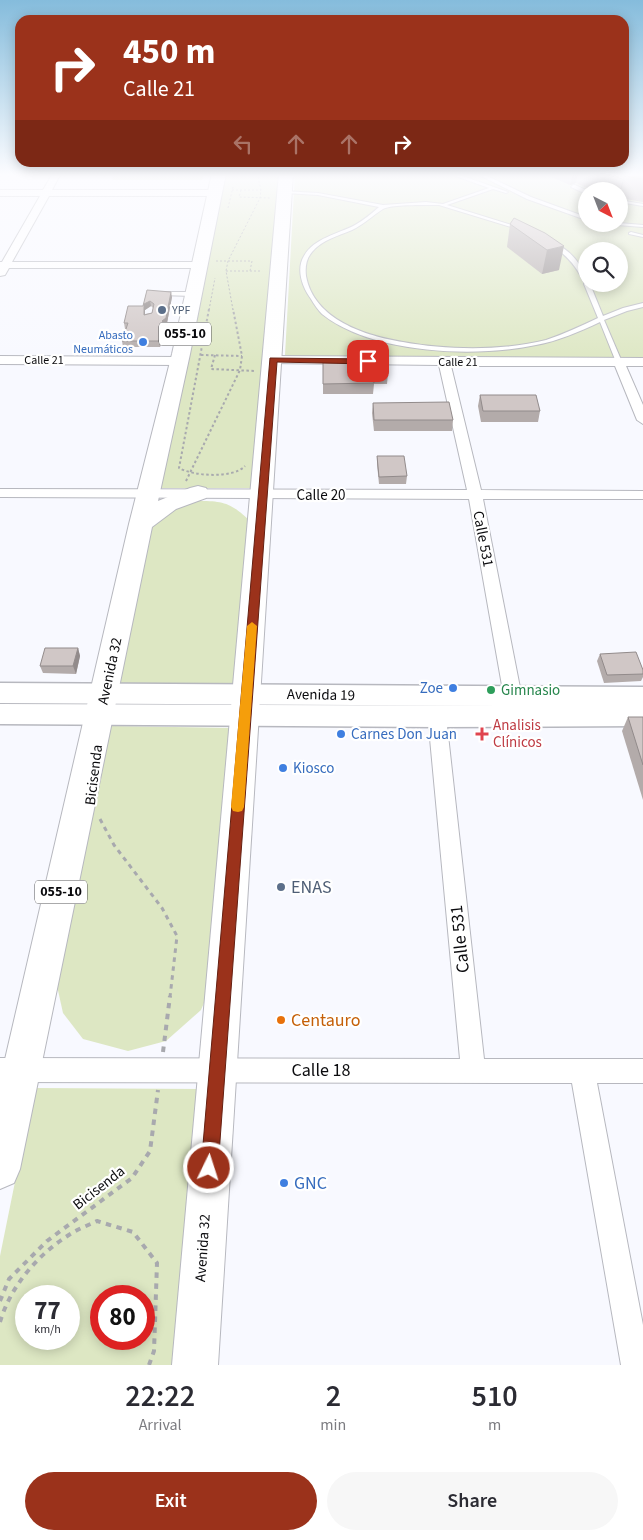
<!DOCTYPE html>
<meta charset="utf-8">
<style>
:root{--surface:#fff;--page:#f7f7f7;--text:#2b2b33;--muted:#7c7c81;--accent:#9b321b}
body{margin:0;font-family:"Source Sans 3",sans-serif;background:var(--page);color:var(--text);height:100vh;display:flex;flex-direction:column;font-size:19px;white-space:nowrap}
*{box-sizing:border-box;margin:0}
p{font-size:16px;color:var(--muted)}
.icon{flex:none;width:28px;height:28px;fill:none;stroke:currentColor;stroke-width:2;stroke-linecap:round;stroke-linejoin:round}
.map{position:relative;height:1365px;overflow:hidden}
.panel{display:flex;flex-direction:column;background:var(--surface);flex:1}
.panel>*{flex:none}
.banner{position:absolute;left:15px;top:15px;width:614px;height:152px;border-radius:15px;box-shadow:0 2px 12px #0003;background:#9b321b;color:#fff;overflow:hidden}
.needle{width:32px;rotate:138deg}
.fabs{position:absolute;left:578px;top:182px;display:grid;gap:10px}
.fabs a{display:grid;place-items:center;width:50px;height:50px;border-radius:50%;background:var(--surface);box-shadow:0 2px 12px #0003;font-size:25px}
.speed{position:absolute;left:15px;top:1285px;display:flex;gap:10px;font-size:25px;font-weight:700;text-align:center}
.speed>*{display:grid;place-content:center;width:65px;height:65px;border-radius:50%;background:var(--surface);box-shadow:0 2px 12px #0003;line-height:1}
.speed small{font-size:12px;font-weight:400}
.speed .limit{border:8px solid #d22;background:#fff;color:#111}
.pin{position:absolute;display:grid;place-items:center;width:42px;height:42px;color:#fff;margin:-21px;border-radius:10px;box-shadow:0 2px 8px #0006}
.me{position:absolute;width:55px;margin:-28px;rotate:4deg;stroke-linejoin:round;filter:drop-shadow(0 0 4px #0008)}
.turn{display:flex;align-items:center;gap:18px;height:105px;padding:0 25px;font-size:22px}
.turn .icon{width:65px;height:65px;stroke-width:2.5}
.turn b{display:block;font-size:35px;line-height:42px}
.lanes{display:flex;align-items:center;height:48px;padding:0 25px;background:#0003;justify-content:center;gap:25px;direction:ltr}
.lanes .off{opacity:.35}
.eta{display:flex;justify-content:space-evenly;align-items:center;height:85px;text-align:center}
.eta b{font-size:30px;font-weight:600;line-height:35px}
.cta{display:flex;gap:10px;margin-top:auto;padding:10px 25px}
.cta a{flex:1;height:58px;border-radius:30px;background:var(--accent);color:#fff;font-size:20px;font-weight:600;line-height:58px;text-align:center}
.cta a+a{background:var(--page);color:var(--text)}
.map>svg:first-child{display:block}
</style>
<div class="map">
<svg width="643" height="1365" viewBox="0 0 643 1365">
<rect width="100%" height="100%" fill="#f8f9ff"/>
<g fill="#dde7c3" fill-rule="evenodd">
<polygon points="115,173 204,173 202,180 112,180"/>
<polygon points="224,173 283,173 256,488 160,488"/>
<path d="M295 173H643V357H291L285 355ZM586 191H619V224H586ZM586 251H619V284H586Z"/>
<path d="M190 501C222 501 229 500 253 524L237 688H118L153 522 171 507Z"/>
<polygon points="112,726 234,728 214,979 201,1010 166,1041 128,1051 83,1039 63,1013 57,986 107,732"/>
<path d="M34 1088 203 1089 180 1365H0V1256ZM26 1296H69V1339H26ZM101 1296H144V1339H101Z"/>
</g>
<g fill="none" stroke-linecap="round" stroke-linejoin="round">
<g stroke="#b7b8bf" stroke-width="2">
<g id="service">
<path d="M447 173H454L508 192 506 193 493 189 447 205 521 228V230L439 205C429 205 390 204 383 209 372 216 363 225 352 230 338 236 322 240 312 252 306 259 305 267 306 276 314 320 366 336 403 342 446 350 503 351 546 340 564 334 581 326 598 318L584 284 586 283 590 284 603 316 623 308 643 303V307L627 311 604 320 622 362 621 363 616 362 600 322C579 332 558 341 536 345 475 358 372 354 322 314 318 310 314 304 311 299 302 287 296 269 304 256 314 238 338 234 355 225 364 220 372 213 379 207L318 195 285 193 283 191 318 193 383 205 426 202 443 204 489 188Z"/>
<polygon points="475,173 481,173 531,197 586,217 586,220 527,199"/>
<polygon points="573,185 575,185 588,191 586,191 586,193 584,193 571,187"/>
<polygon points="619,200 643,204 643,206 619,202"/>
<polygon points="619,223 643,225 643,227 617,225 617,224"/>
<polygon points="631,232 643,235 643,237 629,234 629,233"/>
<path d="M552 244C567 245 586 268 586 283L584 282C576 266 567 255 552 246Z"/>
<polygon points="161,292 193,292 196,294 193,296 159,295 158,294"/>
<polygon points="186,324 189,326 188,327 168,329 165,327 168,325"/>
</g>
</g>
<g stroke="#b7b8bf" stroke-width="2">
<g id="minor">
<polygon points="53,173 61,173 52,190 215,190 219,193 215,196 49,196 12,262 199,262 204,265 199,268 9,268 5,275 0,276 0,262 2,262 40,196 0,196 0,190 43,190"/>
<polygon points="0,356 179,357 185,361 179,365 0,364"/>
<polygon points="273,356 643,358 643,366 626,366 643,405 643,424 637,420 615,366 451,366 481,490 643,491 643,499 483,499 524,708 521,713 515,715 509,713 506,708 469,499 0,497 0,489 467,490 439,365 269,363 267,360 269,357"/>
<polygon points="437,710 443,712 446,717 484,1059 643,1059 643,1083 597,1083 643,1325 643,1365 621,1365 572,1083 0,1082 0,1058 460,1059 428,717 431,712"/>
</g>
</g>
<g stroke="#b7b8bf" stroke-width="3">
<polygon id="secondary" points="0,683 643,687 643,726 437,727 0,724 0,704 545,706 0,703"/>
</g>
<g stroke="#b7b8bf" stroke-width="2">
<g id="trunk">
<polygon points="212,173 226,173 190,354 158,501 190,488 198,486 206,488 209,493 206,498 176,509 152,527 20,1169 14,1183 0,1189 0,1081 129,524 172,354"/>
<polygon points="279,173 293,173 218,1365 172,1365"/>
</g>
</g>
<g stroke="#a8a9ae" stroke-width="1" stroke-dasharray="2 2" stroke-linecap="butt">
<polyline points="232,190 261,190"/>
<polyline points="241,190 239,197 270,198"/>
<polyline points="228,208 233,187"/>
<polyline points="216,261 252,261 250,271"/>
<polyline points="226,271 262,271"/>
<polyline points="209,310 215,278"/>
<polyline points="233,310 226,271 228,261 260,198 261,190 257,173"/>
</g>
<g stroke="#a8a9ae" stroke-width="2" stroke-dasharray="2.5 2.5" stroke-linecap="butt">
<path d="M209 309 179 468C193 476 233 479 245 466"/>
<polyline points="201,355 242,356"/>
<polyline points="215,355 211,369 255,371"/>
<polyline points="186,481 240,370 242,356 233,309"/>
</g>
<polyline stroke="#a8a9ae" stroke-width="3" stroke-dasharray="4.5 4.5" stroke-linecap="butt" points="100,819 114,845 162,908 177,936 170,997"/>
<g stroke="#a8a9ae" stroke-width="4" stroke-dasharray="5.5 5.5" stroke-linecap="butt">
<polyline points="163,1052 170,996"/>
<polyline points="0,1301 9,1279 47,1241 132,1178 150,1151 158,1090"/>
<path d="M0 1322C11 1285 39 1253 72 1233 80 1228 89 1225 97 1221L133 1232 157 1263 154 1351 149 1365"/>
</g>
<use href="#service" fill="#fff" fill-rule="evenodd"/>
<use href="#minor" fill="#fff" fill-rule="evenodd"/>
<use href="#secondary" fill="#fff" fill-rule="evenodd"/>
<use href="#trunk" fill="#fff" fill-rule="evenodd"/>
</g>
<g fill="#b3abaa" fill-rule="evenodd">
<polygon points="542,173 643,173 643,202 619,198 619,199 619,191 589,191 589,189 576,183 570,185"/>
<polygon points="510,224 545,233 559,270 542,274 507,247"/>
<path d="M147 290 172 297 167 323 164 326V329L160 347H123L122 341 126 329H125L124 323 143 306ZM151 306 153 308 152 313 145 314V310Z"/>
<polygon points="323,359 388,374 387,384 374,384 373,394 323,394"/>
<polygon points="480,395 540,411 538,422 481,422 478,406"/>
<polygon points="373,403 453,420 452,431 374,431 372,413"/>
<polygon points="377,456 407,476 406,484 379,484 377,464"/>
<polygon points="78,648 80,656 76,674 43,673 40,666"/>
<polygon points="600,654 643,670 643,677 641,681 604,683 597,661"/>
<polygon points="628,717 643,717 643,800 622,731"/>
</g>
<g fill="#928b8b">
<polygon points="573,173 578,173 576,183 570,185"/>
<polygon points="625,176 619,198 619,199 619,194 623,179"/>
<polygon points="564,246 559,270 542,274 547,250"/>
<polygon points="171,292 172,297 167,323 164,326 164,329 160,347 159,341 162,321"/>
<polygon points="150,301 151,306 145,310 145,320 144,315 144,304"/>
<polygon points="78,648 80,656 76,674 73,666"/>
</g>
<g fill="#d0c7c6" stroke="#928b8b" fill-rule="evenodd">
<polygon points="602,173 643,173 643,179 625,176 623,179"/>
<polygon points="514,218 545,233 564,246 547,250 510,224"/>
<path d="M147 290 171 292 166 318 162 321 164 323 159 341H122L128 323H124L128 306H143ZM150 301 154 304 152 313 144 315V304Z"/>
<polygon points="323,359 387,359 388,374 373,374 374,383 323,384"/>
<polygon points="480,395 536,395 540,411 483,411"/>
<polygon points="449,402 453,420 374,420 373,403"/>
<polygon points="377,456 404,456 407,476 379,477"/>
<polygon points="45,648 78,648 73,666 40,666"/>
<polygon points="636,652 643,670 643,674 607,675 600,654"/>
<polygon points="628,717 643,717 643,765"/>
</g>
<linearGradient id="sky" x2="0" y2="1"><stop stop-color="#85bcdc"/><stop offset="0.48" stop-color="#fcfcff"/><stop offset="1" stop-color="#fcfcff" stop-opacity="0"/></linearGradient>
<rect width="643" height="364" fill="url(#sky)"/>
<polygon fill="#9b321b" stroke="#652012" points="270,358 368,359 372,361 368,364 277,362 218,1168 215,1174 209,1177 203,1174 201,1168"/>
<polygon fill="#f59e0b" points="252,622 257,626 244,807 242,811 238,812 233,811 231,807 247,626"/>
<g fill="#5c6f8a" stroke="#fff" stroke-width="2">
<circle cx="162" cy="310" r="5"/>
<circle cx="281" cy="887" r="5"/>
</g>
<g fill="#3f7fe0" stroke="#fff" stroke-width="2">
<circle cx="143" cy="342" r="5"/>
<circle cx="453" cy="688" r="5"/>
<circle cx="341" cy="734" r="5"/>
<circle cx="283" cy="768" r="5"/>
<circle cx="284" cy="1183" r="5"/>
</g>
<circle fill="#2e9e5b" stroke="#fff" stroke-width="2" cx="491" cy="690" r="5"/>
<path fill="#e0444e" stroke="#fff" stroke-width="2" d="M479.5 726.5h5v5h5v5h-5v5h-5v-5h-5v-5h5z"/>
<circle fill="#e8710a" stroke="#fff" stroke-width="2" cx="281" cy="1020" r="5"/>
<g text-anchor="middle" dominant-baseline="central" stroke-width="4.5" stroke-linejoin="round" paint-order="stroke">
<g font-size="12" fill="#4e5e75" stroke="#fff" text-anchor="start">
<text x="172" y="310">YPF</text>
</g>
<g font-size="12" fill="#366cbe" stroke="#fff" text-anchor="end">
<text x="133" y="335">Abasto<tspan x="133" dy="14">Neumáticos</tspan></text>
</g>
<g font-size="12" fill="#0b0b0e" stroke="#fff">
<text x="44" y="360">Calle 21</text>
<text x="458" y="362">Calle 21</text>
</g>
<g fill="#fff" stroke="#545456" stroke-width="1">
<rect x="159" y="322.5" width="52" height="23" rx="4"/>
<rect x="35" y="880.5" width="52" height="23" rx="4"/>
</g>
<g font-size="14" font-weight="bold" fill="#0b0b0e">
<text x="185" y="334">055-10</text>
<text x="61" y="892">055-10</text>
</g>
<g font-size="15" fill="#0b0b0e" stroke="#fff">
<text x="321" y="495">Calle 20</text>
<text transform="translate(483 539) rotate(79)">Calle 531</text>
<text transform="translate(110 671) rotate(-78)">Avenida 32</text>
<text transform="translate(321 695) rotate(1)">Avenida 19</text>
<text transform="translate(94 775) rotate(-83)">Bicisenda</text>
<text transform="translate(99 1188) rotate(-38)">Bicisenda</text>
<text transform="translate(203 1248) rotate(-86)">Avenida 32</text>
</g>
<g font-size="15" fill="#366cbe" stroke="#fff" text-anchor="start">
<text x="443" y="688" text-anchor="end">Zoe</text>
<text x="351" y="734">Carnes Don Juan</text>
<text x="293" y="768">Kiosco</text>
</g>
<g font-size="15" fill="#27864d" stroke="#fff" text-anchor="start">
<text x="501" y="690">Gimnasio</text>
</g>
<g font-size="15" fill="#be3a42" stroke="#fff" text-anchor="start">
<text x="493" y="725">Analisis<tspan x="493" dy="17">Clínicos</tspan></text>
</g>
<g font-size="18" fill="#4e5e75" stroke="#fff" text-anchor="start">
<text x="291" y="887">ENAS</text>
</g>
<g font-size="18" fill="#0b0b0e" stroke="#fff">
<text transform="translate(460 939) rotate(-96)">Calle 531</text>
<text x="321" y="1070">Calle 18</text>
</g>
<g font-size="18" fill="#c56008" stroke="#fff" text-anchor="start">
<text x="291" y="1020">Centauro</text>
</g>
<g font-size="18" fill="#366cbe" stroke="#fff" text-anchor="start">
<text x="294" y="1183">GNC</text>
</g>
</g>
</svg>
<div class="fabs">
<a><svg class="needle" viewBox="-14 -14 28 28"><path d="M0-13l5 13h-10z" fill="#e53935"/><path d="M0 13l5-13h-10z" fill="#7c7c81"/></svg></a>
<a><svg class="icon" aria-label="search" viewBox="0 0 24 24"><circle cx="10" cy="10" r="6"/><path d="M15 15l6 6"/></svg></a>
</div>
<div class="speed"><div>77<small>km/h</small></div><div class="limit">80</div></div>
<div class="pin" style="left:368px;top:361px;background:#d93025"><svg class="icon" aria-label="arrive" viewBox="0 0 24 24"><path d="M6 21V4h12l-3 4 3 4H6"/></svg></div>
<svg class="me" style="left:209px;top:1168px" viewBox="-20 -20 40 40"><circle r="17" fill="#9b321b" stroke="#fff" stroke-width="3"/><path d="M0-11L8 9 0 5-8 9z" fill="#fff"/></svg>
<div class="banner">
<div class="turn"><svg class="icon" aria-label="right" viewBox="0 0 24 24"><path d="M7 20v-9h11M14 6l5 5-5 5"/></svg><div><b>450 m</b>Calle 21</div></div>
<div class="lanes"><svg class="icon off" aria-label="left" viewBox="0 0 24 24"><path d="M17 20v-9H6M10 6l-5 5 5 5"/></svg><svg class="icon off" aria-label="ahead" viewBox="0 0 24 24"><path d="M12 20V5M6 11l6-6 6 6"/></svg><svg class="icon off" aria-label="ahead" viewBox="0 0 24 24"><path d="M12 20V5M6 11l6-6 6 6"/></svg><svg class="icon" aria-label="right" viewBox="0 0 24 24"><path d="M7 20v-9h11M14 6l5 5-5 5"/></svg></div>
</div>
</div>
<section class="panel">
<div class="eta">
<div><b>22:22</b><p>Arrival</p></div>
<div><b>2</b><p>min</p></div>
<div><b>510</b><p>m</p></div>
</div>
<div class="cta"><a>Exit</a><a>Share</a></div>
</section>
